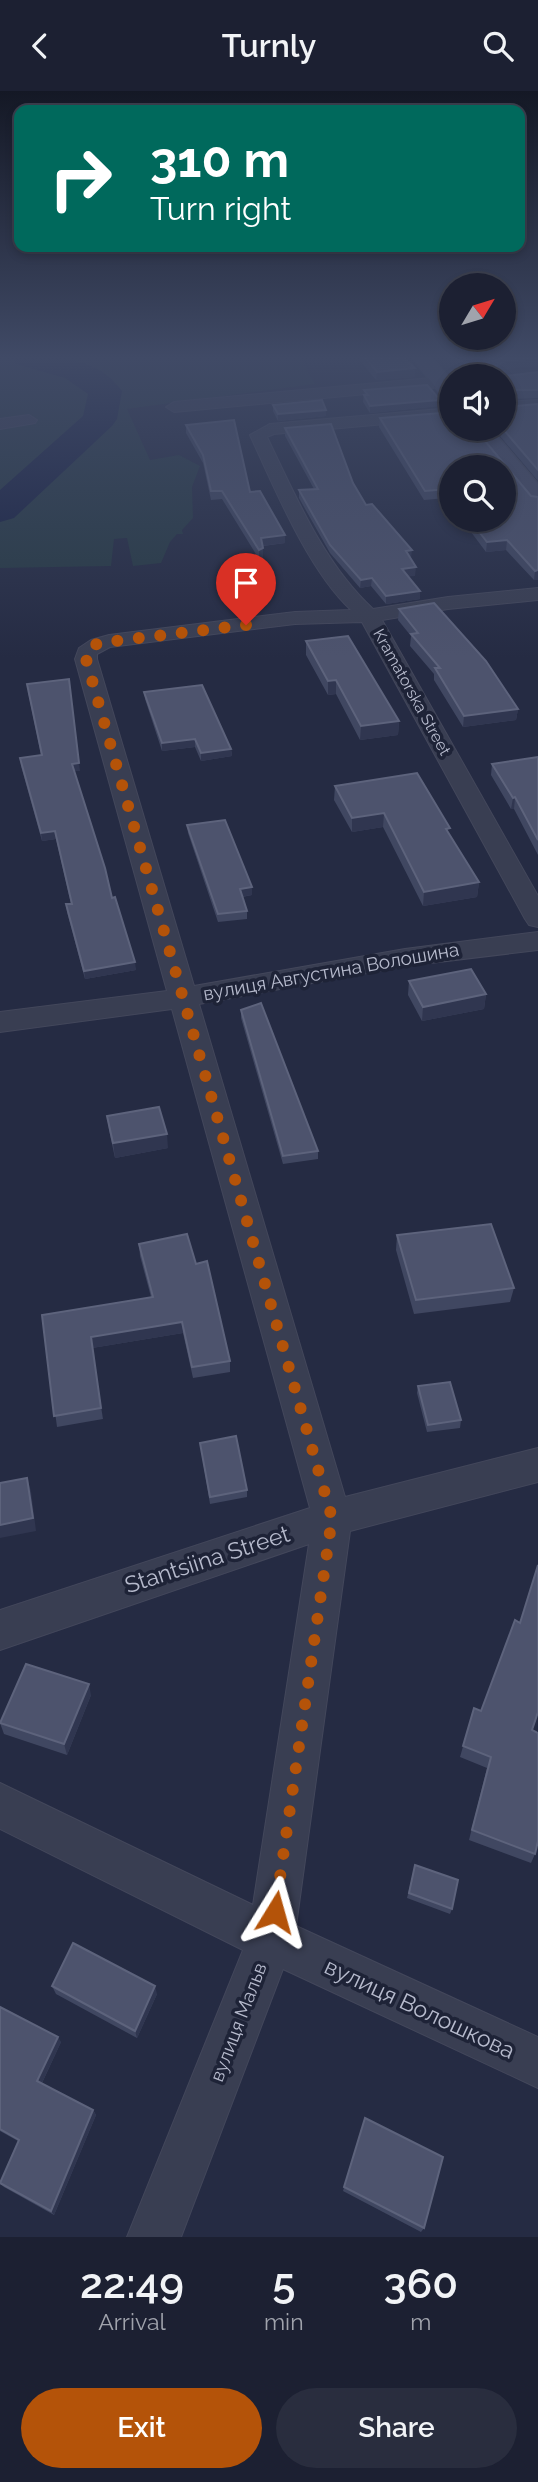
<!DOCTYPE html>
<meta charset="utf-8">
<style>
:root{--surface:#1c2032;--page:#292d3e;--text:#f1f3f6;--muted:#a0a3ac;--line:#3a3e4d;--accent:#b45309}
body{margin:0;font-family:Raleway,sans-serif;background:var(--page);color:var(--text);height:100vh;display:flex;flex-direction:column;font-size:26px;white-space:nowrap}
*{box-sizing:border-box;margin:0}
p{font-size:23px;color:var(--muted)}
.icon{flex:none;width:38px;height:38px;fill:none;stroke:currentColor;stroke-width:2;stroke-linecap:round;stroke-linejoin:round}
.map{position:relative;height:2146px;overflow:hidden}
.details{display:flex;flex-direction:column;background:var(--surface);flex:1}
.details>*{flex:none}
.banner{position:absolute;left:14px;top:14px;width:511px;height:147px;border-radius:14px;box-shadow:0 4px 10px #0003,0 0 0 2px var(--line);background:#00695c;color:#fff;overflow:hidden}
.needle{width:46px;rotate:52deg}
.tools{position:absolute;left:439px;top:182px;display:grid;gap:14px}
.tools a{display:grid;place-items:center;width:77px;height:77px;border-radius:50%;background:var(--surface);box-shadow:0 4px 10px #0003,0 0 0 2px var(--line);font-size:35px}
.pin{position:absolute;display:grid;place-items:center;width:60px;height:60px;color:#fff;margin:-72px -30px;border-radius:50% 50% 50% 0;rotate:-45deg;box-shadow:0 0 7px #0007}
.pin .icon{rotate:45deg}
.me{position:absolute;width:77px;margin:-38px;rotate:8deg;stroke-linejoin:round;filter:drop-shadow(0 0 5px #0008)}
.turn{display:flex;align-items:center;gap:24px;height:147px;padding:0 21px;font-size:32px}
.turn .icon{width:91px;height:91px;stroke-width:2.5}
.turn b{display:block;font-size:49px;line-height:60px}
.eta{display:flex;justify-content:space-evenly;align-items:center;height:119px;text-align:center}
.eta b{font-size:42px;font-weight:600;line-height:49px}
.cta{display:flex;gap:14px;margin-top:auto;padding:14px 21px}
.cta a{flex:1;height:80px;border-radius:42px;background:var(--accent);color:#fff;font-size:28px;font-weight:600;line-height:80px;text-align:center}
.cta a+a{background:var(--page);color:var(--text)}
header{display:flex;justify-content:space-between;align-items:center;height:91px;padding:0 21px;background:var(--surface);font-size:32px;font-weight:600}
.map>svg:first-child{display:block}
</style>
<header><svg class="icon" aria-label="back" viewBox="0 0 24 24"><path d="M15 5l-7 7 7 7"/></svg>Turnly<svg class="icon" aria-label="search" viewBox="0 0 24 24"><circle cx="10" cy="10" r="6"/><path d="M15 15l6 6"/></svg></header>
<div class="map">
<svg width="538" height="2146" viewBox="0 0 538 2146">
<rect width="100%" height="100%" fill="#252b43"/>
<polygon fill="#273a44" points="0,266 299,266 315,293 127,318 150,369 179,364 200,375 192,396 193,427 182,439 183,443 177,443 170,451 161,472 133,475 127,447 114,448 111,475 0,477"/>
<g fill="none" stroke-linecap="round" stroke-linejoin="round">
<path fill="#172042" fill-rule="evenodd" d="M11 266C51 266 96 263 122 300L117 328 112 335 14 427 0 431V399L83 325 88 303 65 287 16 273Z"/>
<g stroke="#43475b" stroke-width="2">
<g id="street">
<polygon points="452,285 452,295 174,321 166,316 174,311"/>
<polygon points="538,309 538,319 504,321 504,311"/>
<path d="M452 317V327L274 343 267 346C296 406 324 473 373 518L448 506 538 497V509L448 518 382 529 538 805V836L529 834 525 828 362 531 295 533 110 556 97 563V568L194 895 405 858 538 841V859L405 875 199 913 345 1406 538 1357V1391L350 1440 296 1835 538 1946V1997L283 1878 181 2146H127L243 1859 0 1738V1692L253 1814 309 1453 0 1559V1519L310 1417 172 918 0 941V921L167 900 75 568 79 557 91 549 109 544 295 521 351 519C308 479 275 398 250 344L270 333Z"/>
<polygon points="29,324 37,329 35,332 0,338 0,328"/>
</g>
</g>
<g stroke="#43475b" stroke-width="3">
<g id="secondary">
<polygon points="412,266 431,266 452,291 452,310 445,308"/>
<polygon points="470,338 491,338 538,393 538,414 530,412 504,380 504,376 501,376"/>
</g>
</g>
<use href="#street" fill="#393e52" fill-rule="evenodd"/>
<use href="#secondary" fill="#474c65" fill-rule="evenodd"/>
</g>
<g fill="#404761">
<polygon points="357,266 403,266 415,286 376,289"/>
<polygon points="480,266 538,266 500,280 505,285 538,281 538,307 513,308 504,296 504,285 499,285 499,281 495,283"/>
<polygon points="364,299 439,315 370,322 363,311"/>
<polygon points="538,313 538,390 494,338 504,338"/>
<polygon points="273,314 326,319 326,325 278,330 273,320"/>
<polygon points="380,327 531,405 538,406 538,489 534,489 506,459 486,461 462,429 504,429 452,376 452,414 447,407 424,409 379,336"/>
<polygon points="186,334 250,401 285,444 285,452 263,455 263,466 259,468 222,408 211,409 203,372 186,342"/>
<polygon points="285,337 353,392 366,414 411,467 410,467 415,485 408,485 420,508 386,513 371,495 360,497 330,462 299,407 299,399 314,398 285,345"/>
<polygon points="399,518 518,618 516,629 463,636 434,589 434,583 410,555 411,545 398,529"/>
<polygon points="306,550 399,630 398,644 360,649 336,603 328,604 306,564"/>
<polygon points="28,601 80,680 74,680 112,807 136,879 85,888 67,821 66,813 71,813 56,748 42,750 21,675 20,667 41,664"/>
<polygon points="144,601 231,658 232,665 201,670 195,656 162,660 145,608"/>
<polygon points="538,666 538,764 514,718 511,718 491,684 492,673"/>
<polygon points="335,695 449,743 479,791 477,806 423,815 383,736 352,741 334,709"/>
<polygon points="187,734 252,804 242,806 247,820 247,828 218,831 188,742"/>
<polygon points="409,890 486,903 484,918 422,930 408,904"/>
<polygon points="241,919 318,1060 318,1068 283,1073 241,927"/>
<polygon points="107,1025 168,1057 115,1067 109,1039"/>
<polygon points="397,1144 514,1197 510,1211 414,1223 396,1159"/>
<polygon points="139,1153 196,1173 230,1270 230,1281 193,1287 183,1242 92,1257 103,1328 57,1336 42,1224 151,1206 140,1165"/>
<polygon points="418,1295 461,1329 460,1337 427,1341 417,1302"/>
<polygon points="200,1352 247,1399 247,1406 210,1413"/>
<polygon points="91,1604 67,1664 4,1643 0,1632"/>
<polygon points="474,1617 532,1639 535,1763 531,1772 469,1749 487,1677 460,1666"/>
<polygon points="415,1774 452,1818 450,1823 407,1807"/>
<polygon points="52,1895 157,1903 137,1947 56,1903"/>
<polygon points="0,1916 61,1951 42,1992 93,2019 96,2024 54,2124 4,2096 0,2092 18,2050 0,2040"/>
<polygon points="365,2027 424,2137 421,2141 343,2100"/>
</g>
<g fill="#303650">
<polygon points="538,267 538,275 504,278 500,280 499,279 499,281 495,283 496,275 505,270"/>
<polygon points="415,277 415,286 376,289 377,281"/>
<polygon points="440,309 439,315 370,322 370,315"/>
<polygon points="326,319 326,325 278,330 278,323"/>
<polygon points="285,444 285,452 261,455 261,447"/>
<polygon points="507,449 506,459 486,461 487,451"/>
<polygon points="263,457 263,466 259,468 259,459"/>
<polygon points="412,459 411,467 405,468 406,460"/>
<polygon points="416,476 415,485 402,486 402,478"/>
<polygon points="538,479 538,489 534,489 535,480"/>
<polygon points="372,487 371,495 360,497 361,489"/>
<polygon points="420,500 420,508 386,513 386,505"/>
<polygon points="336,589 336,603 328,604 328,590"/>
<polygon points="518,618 516,629 463,636 464,625"/>
<polygon points="399,630 398,644 360,649 361,635"/>
<polygon points="195,648 195,656 162,660 162,652"/>
<polygon points="231,658 232,665 201,670 201,662"/>
<polygon points="79,672 80,680 73,680 72,673"/>
<polygon points="515,706 514,718 511,718 513,707"/>
<polygon points="384,722 383,736 352,741 352,727"/>
<polygon points="55,740 56,748 42,750 41,742"/>
<polygon points="479,791 477,806 423,815 424,801"/>
<polygon points="252,796 252,804 240,806 240,798"/>
<polygon points="135,871 136,879 85,888 84,880"/>
<polygon points="486,903 484,918 422,930 423,916"/>
<polygon points="167,1043 168,1057 115,1067 113,1052"/>
<polygon points="182,1231 183,1242 92,1257 103,1328 91,1246"/>
<polygon points="27,1387 31,1400 36,1440 0,1447 0,1434"/>
<polygon points="89,1593 91,1604 67,1664 64,1653"/>
<polygon points="155,1895 157,1903 137,1947 135,1940"/>
<polygon points="58,1946 61,1951 41,1994 37,1990"/>
<polygon points="93,2019 96,2024 54,2124 51,2120"/>
</g>
<g fill="#4d536d" stroke="#5d637c" stroke-width="2">
<polygon points="365,266 403,266 415,277 377,281"/>
<polygon points="489,266 538,266 538,267 505,270 496,275"/>
<polygon points="499,279 505,285 538,281 538,299 514,299"/>
<polygon points="427,294 440,309 370,315 364,304 368,304 364,299"/>
<polygon points="322,309 326,319 278,323 273,314"/>
<polygon points="538,313 538,379 503,338 504,338 504,316"/>
<polygon points="452,321 452,338 475,338 531,405 538,406 538,479 535,480 507,449 487,451 470,429 504,429 504,376 452,376 452,403 448,398 425,400 380,327"/>
<polygon points="234,329 250,401 260,400 285,444 261,447 263,457 259,459 222,400 211,400 203,364 186,334"/>
<polygon points="331,333 353,392 366,414 372,413 412,459 406,460 416,476 402,478 420,500 386,505 372,487 361,489 330,454 299,399 318,398 285,337"/>
<polygon points="434,512 486,570 518,618 464,625 435,577 440,577 411,543 418,542 399,518"/>
<polygon points="348,545 399,630 361,635 336,589 328,590 306,550"/>
<polygon points="69,588 79,672 72,673 105,777 112,807 115,806 135,871 84,880 66,813 72,813 55,740 41,742 20,667 42,664 27,593"/>
<polygon points="202,594 231,658 201,662 195,648 162,652 144,601"/>
<polygon points="538,666 538,749 515,706 513,707 492,673"/>
<polygon points="417,682 450,737 446,738 479,791 424,801 384,722 352,727 335,695"/>
<polygon points="225,729 252,796 240,798 247,820 218,823 187,734"/>
<polygon points="471,878 486,903 423,916 409,890"/>
<polygon points="261,912 318,1060 283,1065 241,919"/>
<polygon points="159,1016 167,1043 113,1052 107,1025"/>
<polygon points="491,1133 514,1197 416,1209 397,1144"/>
<polygon points="187,1143 196,1173 207,1170 230,1270 192,1276 182,1231 91,1246 101,1317 54,1325 42,1224 153,1206 139,1153"/>
<polygon points="450,1291 461,1329 428,1334 418,1295"/>
<polygon points="236,1345 247,1399 210,1406 200,1352"/>
<polygon points="27,1387 33,1427 0,1434 0,1392"/>
<polygon points="538,1474 538,1621 532,1639 538,1642 538,1750 535,1763 472,1739 491,1666 463,1655 474,1617 481,1620 515,1529 520,1532"/>
<polygon points="26,1573 89,1593 64,1653 0,1632"/>
<polygon points="415,1774 458,1789 452,1818 409,1802"/>
<polygon points="73,1852 155,1895 135,1940 52,1895"/>
<polygon points="0,1916 58,1946 37,1990 93,2019 51,2120 0,2092 19,2049 0,2038"/>
<polygon points="365,2027 443,2066 424,2137 344,2096"/>
</g>
<linearGradient id="sky" x2="0" y2="1"><stop stop-color="#141825"/><stop offset="0.47" stop-color="#404a66"/><stop offset="1" stop-color="#404a66" stop-opacity="0"/></linearGradient>
<rect width="538" height="567" fill="url(#sky)"/>
<g fill="none" stroke-linecap="round" stroke-linejoin="round">
<polyline stroke="#b45309" stroke-width="12" stroke-dasharray="0 21.6" points="246,534 98,552 86,561 86,568 332,1427 275,1821"/>
</g>
<g text-anchor="middle" dominant-baseline="central" stroke-width="7" stroke-linejoin="round" paint-order="stroke">
<g font-size="16" fill="#b6bacc" stroke="#1e2337">
<text transform="translate(412 601) rotate(61)">Kramatorska Street</text>
</g>
<g font-size="19" fill="#b6bacc" stroke="#1e2337">
<text transform="translate(331 880) rotate(-10)">вулиця Августина Волошина</text>
<text transform="translate(238 1931) rotate(-69)">вулиця Мальв</text>
</g>
<g font-size="23" fill="#b6bacc" stroke="#1e2337">
<text transform="translate(207 1468) rotate(-18)">Stantsiina Street</text>
<text transform="translate(420 1917) rotate(25)">вулиця Волошкова</text>
</g>
</g>
</svg>
<div class="tools">
<a><svg class="needle" viewBox="-14 -14 28 28"><path d="M0-13l5 13h-10z" fill="#e53935"/><path d="M0 13l5-13h-10z" fill="#a0a3ac"/></svg></a>
<a><svg class="icon" aria-label="sound" viewBox="0 0 24 24"><path d="M4 9h4l5-4v14l-5-4H4zM17 9q2 3 0 6"/></svg></a>
<a><svg class="icon" aria-label="search" viewBox="0 0 24 24"><circle cx="10" cy="10" r="6"/><path d="M15 15l6 6"/></svg></a>
</div>
<div class="pin" style="left:246px;top:534px;background:#d93025"><svg class="icon" aria-label="arrive" viewBox="0 0 24 24"><path d="M6 21V4h12l-3 4 3 4H6"/></svg></div>
<svg class="me" style="left:275px;top:1821px" viewBox="-20 -20 40 40"><path d="M0-17L14 15 0 8-14 15z" fill="#b45309" stroke="#fff" stroke-width="4"/></svg>
<div class="banner">
<div class="turn"><svg class="icon" aria-label="right" viewBox="0 0 24 24"><path d="M7 20v-9h11M14 6l5 5-5 5"/></svg><div><b>310 m</b>Turn right</div></div>
</div>
</div>
<section class="details">
<div class="eta">
<div><b>22:49</b><p>Arrival</p></div>
<div><b>5</b><p>min</p></div>
<div><b>360</b><p>m</p></div>
</div>
<div class="cta"><a>Exit</a><a>Share</a></div>
</section>
